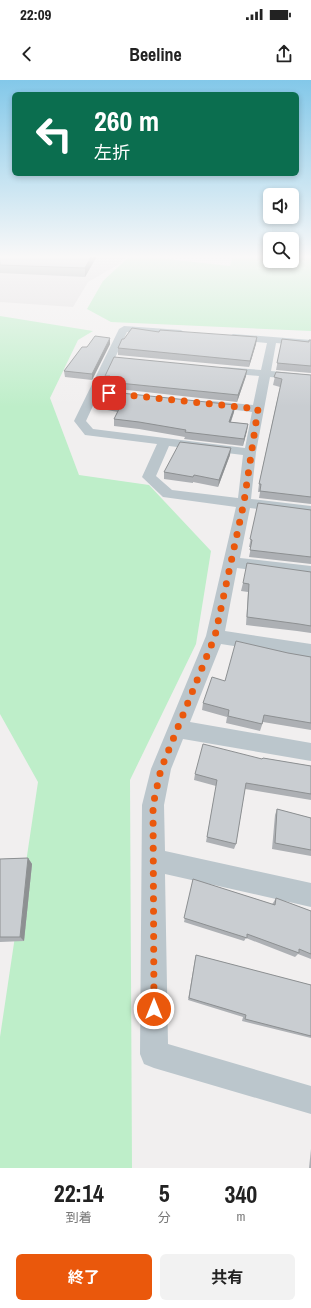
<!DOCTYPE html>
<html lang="ja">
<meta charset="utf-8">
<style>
:root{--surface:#fff;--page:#f2f2f2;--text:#222;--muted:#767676;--accent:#ea580c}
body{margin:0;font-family:"Archivo Narrow","Noto Sans JP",sans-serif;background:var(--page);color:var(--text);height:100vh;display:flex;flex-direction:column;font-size:15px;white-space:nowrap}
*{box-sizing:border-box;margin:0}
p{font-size:13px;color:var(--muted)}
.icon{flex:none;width:22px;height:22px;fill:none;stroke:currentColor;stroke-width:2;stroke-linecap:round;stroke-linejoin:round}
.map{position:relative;height:1088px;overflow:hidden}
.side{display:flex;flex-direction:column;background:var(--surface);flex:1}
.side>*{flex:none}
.hud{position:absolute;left:12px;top:12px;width:287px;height:84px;border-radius:6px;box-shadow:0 2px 6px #0003;background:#0b6e4f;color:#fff;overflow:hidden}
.tools{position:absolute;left:263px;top:108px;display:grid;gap:8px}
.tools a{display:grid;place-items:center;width:36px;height:36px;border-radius:6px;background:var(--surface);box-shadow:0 2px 6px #0003;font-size:20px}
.pin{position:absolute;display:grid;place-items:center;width:34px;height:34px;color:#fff;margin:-17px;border-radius:8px;box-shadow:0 2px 6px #0006}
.me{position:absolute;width:44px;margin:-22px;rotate:0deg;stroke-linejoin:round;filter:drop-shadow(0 0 3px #0008)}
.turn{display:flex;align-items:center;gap:14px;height:84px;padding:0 16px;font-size:18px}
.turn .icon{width:52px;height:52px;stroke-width:2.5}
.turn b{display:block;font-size:28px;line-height:34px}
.eta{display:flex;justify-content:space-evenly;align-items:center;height:68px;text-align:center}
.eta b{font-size:24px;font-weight:700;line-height:28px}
.primary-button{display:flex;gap:8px;margin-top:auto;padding:8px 16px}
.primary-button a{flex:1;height:46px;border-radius:6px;background:var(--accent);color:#fff;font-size:16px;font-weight:700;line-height:46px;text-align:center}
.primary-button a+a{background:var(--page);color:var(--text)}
.status{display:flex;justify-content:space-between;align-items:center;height:28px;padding:0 20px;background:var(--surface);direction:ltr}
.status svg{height:11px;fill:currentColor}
header{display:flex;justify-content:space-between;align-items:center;height:52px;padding:0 16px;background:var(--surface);font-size:18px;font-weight:700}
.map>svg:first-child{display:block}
</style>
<div class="status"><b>22:09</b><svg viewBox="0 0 49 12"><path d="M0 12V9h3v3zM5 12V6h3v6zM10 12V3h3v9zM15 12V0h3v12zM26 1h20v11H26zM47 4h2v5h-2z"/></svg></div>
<header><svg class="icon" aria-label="back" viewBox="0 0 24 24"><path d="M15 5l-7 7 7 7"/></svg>Beeline<svg class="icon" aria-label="share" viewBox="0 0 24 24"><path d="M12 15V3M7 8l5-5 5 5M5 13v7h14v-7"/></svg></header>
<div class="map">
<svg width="311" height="1088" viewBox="0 0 311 1088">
<rect width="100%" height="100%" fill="#f1efef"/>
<polygon fill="#e2e0e1" points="0,175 127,175 121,183 88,202 73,227 0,222"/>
<g fill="#beeec9">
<polygon points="131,175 230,186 233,175 270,175 270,181 292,181 292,175 311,175 311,251 111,242 87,229 103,201"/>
<polygon points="0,236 93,251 78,260 50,318 79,395 149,405 211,471 196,564 130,700 132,1088 0,1088 0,957 38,702 0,634"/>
</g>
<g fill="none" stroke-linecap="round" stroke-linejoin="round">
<path fill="#bbc6cc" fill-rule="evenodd" d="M124 246 181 250 186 253 181 256 127 252 86 341 93 349 245 368 252 332 212 327 208 326 206 324 208 322 212 321 253 325 259 296 224 293 219 290 224 287 261 290 267 263 233 260 228 257 233 254 311 260V266L276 263 271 291 311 295V301L270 297 256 372 251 419 311 426V436L250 428 240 478 311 486V498L237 488 225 551 311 564V578L221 564 190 642 311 663V681L183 659 171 689 164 725 165 771 311 803V827L165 794 168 964 311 1006V1034L154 988 144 984 140 974 142 725 151 689 206 556 236 427 163 417 142 397 157 364 85 355 74 341 119 249ZM169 366 243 375 238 418 172 410 156 396Z"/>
</g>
<g fill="#adb0b4">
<polygon points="0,175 97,175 97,176 85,197 0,193"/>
<polygon points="159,252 257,257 256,264 249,287 118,275 118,268 124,259"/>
<polygon points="282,259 309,262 311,260 311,293 276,290"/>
<polygon points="110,264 92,300 65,297 64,291 87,267"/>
<polygon points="276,292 311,295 311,424 259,418 260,412 258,412 259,404 280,307 273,305"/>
<polygon points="105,296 246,296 237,322 109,308 109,302 106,302"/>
<polygon points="95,321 235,325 234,332 231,342 248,344 243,366 184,359 185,357 139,349 114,346 114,339 118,332 96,328"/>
<polygon points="230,375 218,407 193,402 193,403 164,399 164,392"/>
<polygon points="258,423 311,430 311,484 249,477 251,467 249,467"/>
<polygon points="311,492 311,553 297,551 246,545 248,512 241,511 243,503"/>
<polygon points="288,573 311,577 311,650 263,642 260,651 226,643 227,637 202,630 203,623 225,601"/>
<polygon points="263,678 311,686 311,720 245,709 236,764 234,769 206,762 216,706 194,700 195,694 262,679"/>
<polygon points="277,729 311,738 311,776 272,769 275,735"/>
<polygon points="28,778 32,784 24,861 0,862 0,779"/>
<polygon points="193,799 272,824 273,823 276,818 311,831 311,879 298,874 295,877 246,858 244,861 184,842"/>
<polygon points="196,875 311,905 311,958 242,941 243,937 188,920 195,879"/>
<polygon points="311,1069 311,1088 309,1088"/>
</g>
<g fill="#8d9092">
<polygon points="92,175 97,175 97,176 85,197 85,188"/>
<polygon points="257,257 256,264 249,287 250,281"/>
<polygon points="110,258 110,264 92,300 92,294"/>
<polygon points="247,290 246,296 237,322 238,315"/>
<polygon points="235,325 234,332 228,349 229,342"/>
<polygon points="248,344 247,351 243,366 244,359"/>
<polygon points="231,368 230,375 218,407 219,400"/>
<polygon points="28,778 32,784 24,861 20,857"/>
</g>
<g fill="#c9cdd1" stroke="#8d9092">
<polygon points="0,175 92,175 85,188 0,185"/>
<polygon points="132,248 159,252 160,250 257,257 250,281 118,268 122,259 124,259"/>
<polygon points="95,256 110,258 92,294 64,291 82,267 87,267"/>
<polygon points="282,259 309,262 309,260 311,260 311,286 277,283"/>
<polygon points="114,277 247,290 238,315 109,302 111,299 108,299 110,296 105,296"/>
<polygon points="276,292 311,295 311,417 260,411 261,404 259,404 282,299 274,297"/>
<polygon points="102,311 235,325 229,342 248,344 244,359 185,352 186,350 139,342 114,339 121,325 95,321"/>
<polygon points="180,362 231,368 219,400 194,395 193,397 164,392"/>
<polygon points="258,423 311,430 311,477 250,470 252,460 250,459"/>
<polygon points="247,483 311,492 311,546 299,544 247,537 249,504 243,503"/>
<polygon points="236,561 288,573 311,577 311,643 264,635 262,644 228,636 229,630 203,623 212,597 225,601"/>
<polygon points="203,664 262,679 263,678 311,686 311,714 246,703 236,764 207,757 217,700 195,694"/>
<polygon points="277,729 311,738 311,770 275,763"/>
<polygon points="28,778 20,857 0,857 0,779"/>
<polygon points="193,799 275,825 276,818 311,831 311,874 299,869 299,873 247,854 247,858 184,838"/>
<polygon points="196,875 311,905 311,956 245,939 246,935 189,918"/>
</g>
<linearGradient id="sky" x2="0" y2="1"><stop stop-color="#83c8e9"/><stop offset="0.54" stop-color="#f9f8f8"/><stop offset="1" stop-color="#f9f8f8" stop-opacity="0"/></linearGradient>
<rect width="311" height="327" fill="url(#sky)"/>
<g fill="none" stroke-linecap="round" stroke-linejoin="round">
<polyline stroke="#ea580c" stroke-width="7" stroke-dasharray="0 12.6" points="109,313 258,329 244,422 215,556 161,689 153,725 154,929"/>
</g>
</svg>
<div class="tools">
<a><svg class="icon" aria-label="sound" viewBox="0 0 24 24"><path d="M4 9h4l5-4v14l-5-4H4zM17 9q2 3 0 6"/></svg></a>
<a><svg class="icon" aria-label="search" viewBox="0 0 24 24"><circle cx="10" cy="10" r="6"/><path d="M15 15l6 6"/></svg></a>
</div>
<div class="pin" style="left:109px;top:313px;background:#d93025"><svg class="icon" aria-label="arrive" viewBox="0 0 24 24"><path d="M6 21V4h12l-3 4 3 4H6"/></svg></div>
<svg class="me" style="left:154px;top:929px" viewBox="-20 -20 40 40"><circle r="17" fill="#ea580c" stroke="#fff" stroke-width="3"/><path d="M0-11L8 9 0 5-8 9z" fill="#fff"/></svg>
<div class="hud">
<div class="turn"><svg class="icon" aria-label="left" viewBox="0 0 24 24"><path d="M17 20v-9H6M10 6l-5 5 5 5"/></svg><div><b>260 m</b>左折</div></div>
</div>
</div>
<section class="side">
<div class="eta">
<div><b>22:14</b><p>到着</p></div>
<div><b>5</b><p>分</p></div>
<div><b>340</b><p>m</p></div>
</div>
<div class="primary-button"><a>終了</a><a>共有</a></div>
</section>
